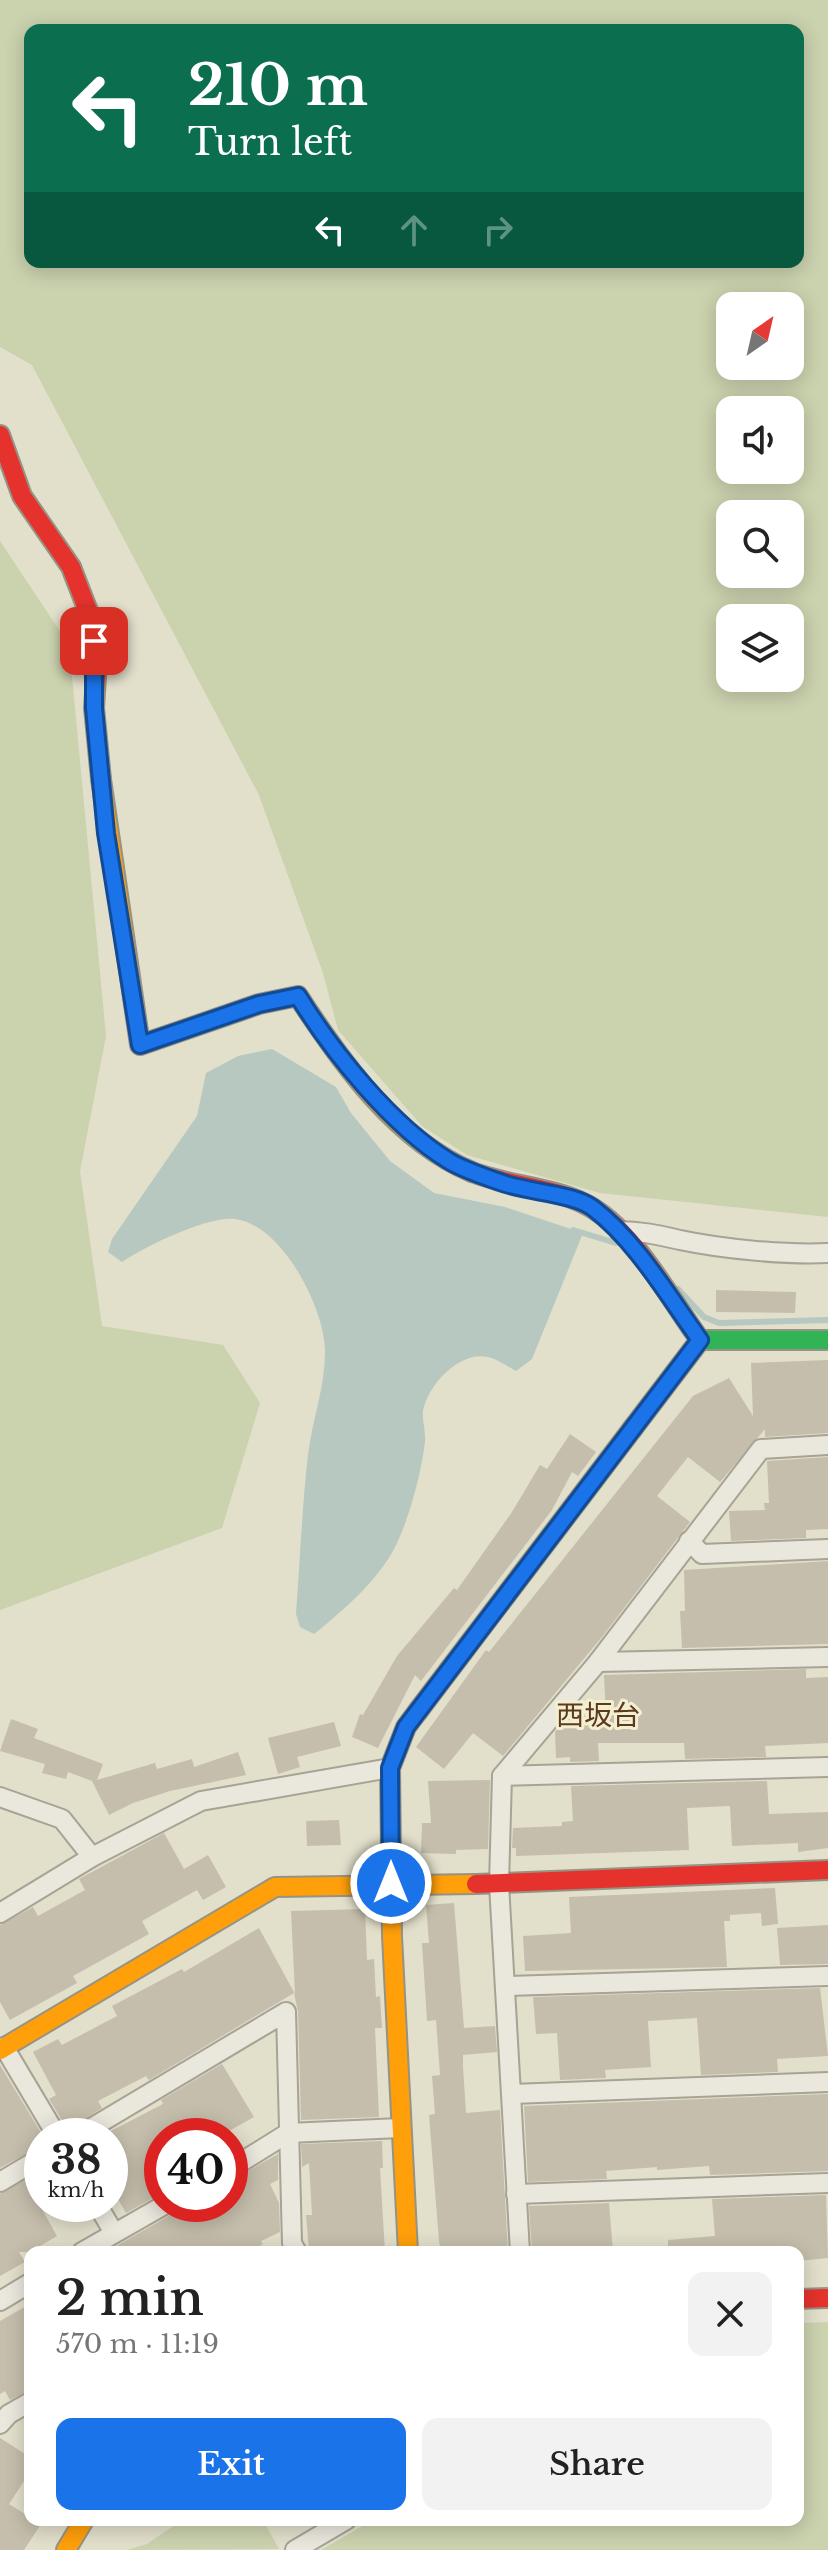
<!DOCTYPE html>
<meta charset="utf-8">
<style>
:root{--surface:#fff;--page:#f2f2f2;--text:#222;--muted:#767676;--accent:#1a73e8}
body{margin:0;font-family:"Libre Baskerville","Noto Sans JP",serif;background:var(--page);color:var(--text);height:100vh;display:flex;flex-direction:column;font-size:30px;white-space:nowrap}
*{box-sizing:border-box;margin:0}
p{font-size:26px;color:var(--muted)}
.icon{flex:none;width:44px;height:44px;fill:none;stroke:currentColor;stroke-width:2;stroke-linecap:round;stroke-linejoin:round}
.map{position:relative;flex:1;overflow:hidden}
.drawer{position:absolute;left:24px;top:2246px;width:780px;height:280px;display:flex;flex-direction:column;background:var(--surface);border-radius:16px;box-shadow:0 4px 20px #0003}
.drawer>*{flex:none}
.hud{position:absolute;left:24px;top:24px;width:780px;height:244px;border-radius:16px;box-shadow:0 4px 20px #0003;background:#0b6e4f;color:#fff;overflow:hidden}
.needle{width:52px;rotate:34deg}
.controls{position:absolute;left:716px;top:292px;display:grid;gap:16px}
.controls a{display:grid;place-items:center;width:88px;height:88px;border-radius:16px;background:var(--surface);box-shadow:0 4px 20px #0003;font-size:40px}
.speed{position:absolute;left:24px;top:2118px;display:flex;gap:16px;font-size:40px;font-weight:700;text-align:center}
.speed>*{display:grid;place-content:center;width:104px;height:104px;border-radius:50%;background:var(--surface);box-shadow:0 4px 20px #0003;line-height:1}
.speed small{font-size:20px;font-weight:400}
.speed .limit{border:12px solid #d22;background:#fff;color:#111}
.pin{position:absolute;display:grid;place-items:center;width:68px;height:68px;color:#fff;margin:-34px;border-radius:16px;box-shadow:0 4px 12px #0006}
.me{position:absolute;width:88px;margin:-44px;rotate:0deg;stroke-linejoin:round;filter:drop-shadow(0 0 6px #0008)}
.turn{display:flex;align-items:center;gap:28px;height:168px;padding:0 32px;font-size:36px}
.turn .icon{width:104px;height:104px;stroke-width:2.5}
.turn b{display:block;font-size:56px;line-height:68px}
.lanes{display:flex;align-items:center;height:76px;padding:0 32px;background:#0003;justify-content:center;gap:40px;direction:ltr}
.lanes .off{opacity:.35}
.round{display:grid;place-items:center;flex:none;width:84px;height:84px;border-radius:16px;background:var(--page)}
.headline{display:flex;align-items:center;justify-content:space-between;height:136px;padding:0 32px}
h1{font-size:48px;font-weight:600;line-height:60px}
.action{display:flex;gap:16px;margin-top:auto;padding:16px 32px}
.action a{flex:1;height:92px;border-radius:16px;background:var(--accent);color:#fff;font-size:32px;font-weight:600;line-height:92px;text-align:center}
.action a+a{background:var(--page);color:var(--text)}
.map>svg:first-child{display:block}
</style>
<div class="map">
<svg width="828" height="2550" viewBox="0 0 828 2550">
<rect width="100%" height="100%" fill="#e2dfcb"/>
<g fill="#cbd2ae" fill-rule="evenodd">
<path d="M0 0H828V1217L600 1193 467 1155 422 1126 338 1030 323 973 259 795 32 365 0 347ZM30 30H798V262H30ZM730 306H790V366H730ZM730 410H790V470H730ZM730 514H790V574H730ZM730 618H790V678H730Z"/>
<polygon points="0,541 69,645 106,1036 80,1171 102,1326 223,1345 260,1403 222,1528 0,1610"/>
<polygon points="828,2322 828,2550 321,2550 373,2520 798,2520 798,2334 802,2323"/>
<polygon points="182,2520 263,2520 279,2549 127,2550 147,2544"/>
</g>
<path fill="#b7c8c0" d="M272 1049 336 1087 351 1113 390 1161 434 1193 505 1207 583 1233 532 1359 516 1371C507 1366 497 1359 488 1357 459 1351 428 1385 423 1411 422 1421 426 1432 425 1442 421 1474 410 1515 397 1543 381 1578 344 1610 314 1634L300 1627 296 1614C300 1561 302 1507 308 1455 312 1421 325 1387 325 1353 326 1310 282 1224 235 1219 207 1216 146 1246 122 1262L108 1252 112 1239 197 1116 206 1073 238 1056Z"/>
<g fill="none" stroke-linecap="round" stroke-linejoin="round">
<g stroke="#b7c8c0" stroke-width="6">
<polyline points="573,1230 616,1243"/>
<polyline points="678,1289 704,1317 719,1323 828,1320"/>
</g>
</g>
<g fill="#c5beac">
<polygon points="716,1290 796,1292 795,1313 716,1312"/>
<polygon points="828,1360 828,1433 765,1437 765,1429 720,1482 688,1457 657,1496 690,1522 602,1637 503,1756 473,1733 444,1769 416,1747 486,1650 489,1652 693,1396 729,1378 753,1416 751,1363"/>
<polygon points="570,1434 596,1452 578,1476 572,1472 552,1510 421,1681 415,1675 378,1748 352,1737 360,1714 363,1715 397,1656 454,1588 457,1590 512,1512 540,1465 547,1469"/>
<polygon points="828,1457 828,1529 806,1530 806,1538 731,1541 729,1511 765,1510 764,1503 769,1503 767,1461"/>
<polygon points="828,1561 828,1644 682,1648 680,1611 685,1611 684,1570"/>
<polygon points="806,1669 806,1678 828,1677 828,1743 765,1746 766,1757 685,1759 684,1743 598,1743 599,1761 570,1762 570,1757 556,1758 555,1732 568,1717 606,1715 604,1675"/>
<polygon points="11,1719 38,1729 34,1738 103,1764 97,1780 155,1763 157,1769 192,1759 194,1767 238,1752 246,1775 170,1791 133,1803 109,1815 92,1781 68,1772 66,1779 42,1773 45,1764 0,1751"/>
<polygon points="334,1722 341,1746 297,1757 300,1767 278,1774 268,1738"/>
<polygon points="490,1780 488,1849 456,1850 456,1854 421,1853 422,1823 431,1823 428,1781"/>
<polygon points="767,1781 769,1814 828,1812 828,1848 798,1852 798,1843 732,1846 730,1806 687,1808 689,1850 516,1856 516,1848 512,1848 513,1828 562,1826 562,1822 573,1821 571,1786"/>
<polygon points="339,1820 341,1845 307,1846 306,1821"/>
<polygon points="164,1833 184,1869 208,1855 226,1887 203,1900 197,1890 142,1921 149,1934 73,1976 77,1983 10,2020 0,2002 0,1925 33,1907 38,1916 85,1890 79,1879"/>
<polygon points="775,1888 778,1924 762,1926 761,1913 730,1915 730,1921 724,1921 727,1967 525,1971 523,1936 571,1933 569,1897"/>
<polygon points="454,1903 464,2028 495,2026 497,2052 463,2055 463,2067 466,2113 500,2110 508,2252 441,2252 439,2241 429,2115 435,2114 432,2076 440,2075 436,2020 427,2021 422,1943 429,1943 426,1905"/>
<polygon points="365,1909 367,1960 374,1959 376,1997 380,1996 382,2028 375,2028 379,2117 301,2120 298,2012 294,1993 149,2080 146,2076 98,2101 102,2108 68,2130 49,2099 56,2095 33,2052 58,2039 62,2045 117,2016 112,2006 182,1969 184,1972 259,1928 295,1994 291,1911"/>
<polygon points="828,1925 828,1964 780,1965 777,1928"/>
<polygon points="820,1988 828,2056 777,2059 778,2072 701,2075 697,2018 648,2021 651,2067 605,2070 606,2078 560,2080 557,2033 536,2034 533,1997"/>
<polygon points="222,2064 254,2117 220,2136 162,2136 162,2172 146,2181 155,2197 126,2213 110,2185 110,2136 101,2136 163,2104 161,2100"/>
<polygon points="0,2065 43,2136 42,2145 0,2168"/>
<polygon points="828,2094 828,2171 710,2175 709,2166 657,2170 657,2167 606,2171 607,2179 528,2182 524,2106"/>
<polygon points="382,2141 383,2168 380,2168 385,2252 309,2250 306,2215 312,2215 309,2163 302,2167 301,2144"/>
<polygon points="278,2154 278,2180 270,2184 279,2203 280,2232 261,2241 263,2244 249,2252 106,2252 172,2214 181,2204 230,2204 230,2181"/>
<polygon points="42,2171 42,2200 38,2202 57,2236 30,2252 19,2252 25,2262 0,2276 0,2194"/>
<polygon points="826,2195 828,2258 798,2261 798,2252 668,2252 668,2240 715,2236 712,2199"/>
<polygon points="609,2203 613,2252 532,2252 529,2206"/>
<polygon points="30,2304 30,2390 10,2400 5,2391 0,2394 0,2321"/>
<polygon points="0,2438 30,2457 30,2472 9,2504 41,2524 24,2550 0,2550"/>
</g>
<g fill="none" stroke-linecap="round" stroke-linejoin="round">
<g stroke="#a7a395" stroke-width="22">
<g id="street">
<path d="M619 1231C641 1231 658 1235 680 1240 723 1249 784 1255 828 1253"/>
<polyline points="689,1541 702,1554 828,1549"/>
<polyline points="598,1662 828,1657"/>
<polyline points="502,1776 828,1767"/>
<polyline points="0,1797 62,1819 92,1857"/>
<polyline points="0,1913 92,1857 201,1801 390,1768"/>
<polyline points="506,1986 828,1976"/>
<polyline points="4,2047 57,2136"/>
<polyline points="512,2094 828,2082"/>
<polyline points="78,2136 286,2012 292,2243 297,2252"/>
<polyline points="230,2169 288,2133 400,2128"/>
<polyline points="0,2182 42,2157"/>
<polyline points="516,2194 828,2183"/>
<polyline points="97,2204 114,2233"/>
<polyline points="82,2252 166,2204"/>
<polyline points="520,2252 499,1884 502,1776 598,1662 761,1449 828,1445"/>
<polyline points="0,2301 30,2283"/>
<polyline points="0,2424 9,2414 30,2402"/>
<polyline points="295,2550 346,2520"/>
</g>
</g>
<g stroke="#969385" stroke-width="22">
<g id="fast">
<polyline points="700,1340 828,1340"/>
<polyline points="633,1428 700,1340"/>
</g>
</g>
<g stroke="#969385" stroke-width="22">
<g id="slow">
<path d="M101 779 140 1045 259 1004 298 996C341 1062 397 1141 472 1172"/>
<polyline points="0,2050 275,1887 476,1884"/>
<polyline points="408,2252 392,1936 390,1768 406,1727 418,1711"/>
<polyline points="66,2550 84,2520"/>
</g>
</g>
<g stroke="#969385" stroke-width="22">
<g id="jam">
<polyline points="0,435 22,496 71,567 92,621 97,662 94,708 101,779"/>
<path d="M472 1172C508 1186 552 1187 585 1204 631 1226 670 1299 700 1340"/>
<polyline points="418,1711 633,1428"/>
<polyline points="476,1884 828,1870"/>
<polyline points="798,2299 828,2298"/>
</g>
</g>
<use href="#street" stroke="#eae8dd" stroke-width="18"/>
<use href="#fast" stroke="#30b455" stroke-width="18"/>
<use href="#slow" stroke="#ff9f0a" stroke-width="18"/>
<use href="#jam" stroke="#e5322d" stroke-width="18"/>
</g>
<g fill="none" stroke-linecap="round" stroke-linejoin="round">
<g stroke="#114b97" stroke-width="20">
<path id="route" d="M94 641V708L106 833 140 1045 259 1004 298 996C333 1053 392 1126 449 1161 464 1170 483 1176 500 1182 525 1192 573 1193 593 1208 637 1242 668 1296 700 1340L406 1727 390 1768 391 1883"/>
</g>
<use href="#route" stroke="#1a73e8" stroke-width="14"/>
</g>
<g text-anchor="middle" dominant-baseline="central" stroke-width="6" stroke-linejoin="round" paint-order="stroke">
<g font-size="28" fill="#5e3920" stroke="#f3f0d1">
<text x="598" y="1715">西坂台</text>
</g>
</g>
</svg>
<div class="controls">
<a><svg class="needle" viewBox="-14 -14 28 28"><path d="M0-13l5 13h-10z" fill="#e53935"/><path d="M0 13l5-13h-10z" fill="#767676"/></svg></a>
<a><svg class="icon" aria-label="sound" viewBox="0 0 24 24"><path d="M4 9h4l5-4v14l-5-4H4zM17 9q2 3 0 6"/></svg></a>
<a><svg class="icon" aria-label="search" viewBox="0 0 24 24"><circle cx="10" cy="10" r="6"/><path d="M15 15l6 6"/></svg></a>
<a><svg class="icon" aria-label="layers" viewBox="0 0 24 24"><path d="M12 4l9 5-9 5-9-5zM3 14l9 5 9-5"/></svg></a>
</div>
<div class="speed"><div>38<small>km/h</small></div><div class="limit">40</div></div>
<div class="pin" style="left:94px;top:641px;background:#d93025"><svg class="icon" aria-label="arrive" viewBox="0 0 24 24"><path d="M6 21V4h12l-3 4 3 4H6"/></svg></div>
<svg class="me" style="left:391px;top:1883px" viewBox="-20 -20 40 40"><circle r="17" fill="#1a73e8" stroke="#fff" stroke-width="3"/><path d="M0-11L8 9 0 5-8 9z" fill="#fff"/></svg>
<div class="hud">
<div class="turn"><svg class="icon" aria-label="left" viewBox="0 0 24 24"><path d="M17 20v-9H6M10 6l-5 5 5 5"/></svg><div><b>210 m</b>Turn left</div></div>
<div class="lanes"><svg class="icon" aria-label="left" viewBox="0 0 24 24"><path d="M17 20v-9H6M10 6l-5 5 5 5"/></svg><svg class="icon off" aria-label="ahead" viewBox="0 0 24 24"><path d="M12 20V5M6 11l6-6 6 6"/></svg><svg class="icon off" aria-label="right" viewBox="0 0 24 24"><path d="M7 20v-9h11M14 6l5 5-5 5"/></svg></div>
</div>
<section class="drawer">
<div class="headline"><div><h1>2 min</h1><p>570 m · 11:19</p></div><a class="round"><svg class="icon" aria-label="close" viewBox="0 0 24 24"><path d="M6 6l12 12M18 6L6 18"/></svg></a></div>
<div class="action"><a>Exit</a><a>Share</a></div>
</section>
</div>
